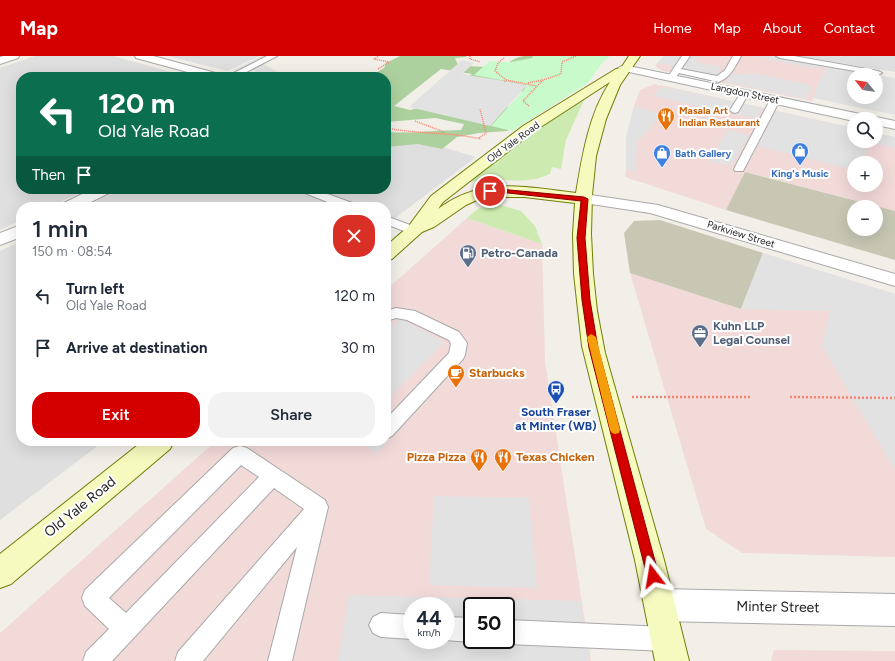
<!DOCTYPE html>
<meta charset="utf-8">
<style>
:root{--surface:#fff;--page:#f2f2f3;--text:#1f2937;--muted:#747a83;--accent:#d40000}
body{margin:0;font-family:Figtree,sans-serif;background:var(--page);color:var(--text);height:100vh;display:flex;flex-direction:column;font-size:15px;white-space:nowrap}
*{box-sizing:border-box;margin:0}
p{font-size:13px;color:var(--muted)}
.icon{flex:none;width:22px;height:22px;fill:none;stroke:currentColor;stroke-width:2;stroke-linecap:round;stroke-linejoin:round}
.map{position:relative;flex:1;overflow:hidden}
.details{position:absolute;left:16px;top:146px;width:375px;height:244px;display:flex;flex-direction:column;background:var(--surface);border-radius:16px;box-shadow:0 4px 16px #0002}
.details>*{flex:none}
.banner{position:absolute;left:16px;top:16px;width:375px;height:122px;border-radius:16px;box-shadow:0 4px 16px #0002;background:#0b6e4f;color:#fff;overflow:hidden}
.needle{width:26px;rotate:300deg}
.controls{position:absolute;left:847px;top:12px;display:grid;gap:8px}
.controls a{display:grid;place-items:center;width:36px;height:36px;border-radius:50%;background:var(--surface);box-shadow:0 4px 16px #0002;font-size:20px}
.speed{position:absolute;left:403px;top:541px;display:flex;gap:8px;font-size:20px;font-weight:700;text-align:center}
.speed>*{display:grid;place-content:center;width:52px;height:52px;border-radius:50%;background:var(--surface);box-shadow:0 4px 16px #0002;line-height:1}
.speed small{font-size:10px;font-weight:400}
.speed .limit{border:2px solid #111;border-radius:6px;background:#fff;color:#111}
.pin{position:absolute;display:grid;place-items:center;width:34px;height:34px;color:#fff;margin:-17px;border:2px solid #fff;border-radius:50%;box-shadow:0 1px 4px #0007}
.me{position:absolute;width:44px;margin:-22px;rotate:346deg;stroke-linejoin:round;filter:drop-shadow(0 0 3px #0008)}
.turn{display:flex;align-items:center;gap:14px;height:84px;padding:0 16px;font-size:18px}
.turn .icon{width:52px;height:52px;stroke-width:2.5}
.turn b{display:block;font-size:28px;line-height:34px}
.then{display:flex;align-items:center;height:38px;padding:0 16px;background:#0003;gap:8px;font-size:15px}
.round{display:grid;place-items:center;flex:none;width:42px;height:42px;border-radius:16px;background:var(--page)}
.summary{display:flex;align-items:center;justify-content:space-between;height:68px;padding:0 16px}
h1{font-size:24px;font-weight:600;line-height:30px}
.cta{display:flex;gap:8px;margin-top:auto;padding:8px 16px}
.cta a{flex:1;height:46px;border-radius:16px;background:var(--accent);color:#fff;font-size:16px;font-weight:600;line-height:46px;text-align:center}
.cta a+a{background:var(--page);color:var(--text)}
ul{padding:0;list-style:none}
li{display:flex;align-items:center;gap:12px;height:52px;padding:0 16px}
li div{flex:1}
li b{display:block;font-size:15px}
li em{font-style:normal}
header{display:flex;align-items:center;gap:24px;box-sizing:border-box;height:56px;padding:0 20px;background:var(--accent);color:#fff}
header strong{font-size:19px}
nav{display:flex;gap:22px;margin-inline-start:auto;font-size:14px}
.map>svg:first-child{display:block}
</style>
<header>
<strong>Map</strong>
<nav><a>Home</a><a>Map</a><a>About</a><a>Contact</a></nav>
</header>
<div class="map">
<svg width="895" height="605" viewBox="0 0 895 605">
<rect width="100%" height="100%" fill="#f2efe9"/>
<g fill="#e0dfdf">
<polygon points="35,0 113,0 190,21 21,21 21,133 88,133 49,151 21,151 21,164 0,174 0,12"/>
<polygon points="168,0 260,0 227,15"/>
<polygon points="800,0 895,0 895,16 882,14"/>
<polygon points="386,74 476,101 386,169 386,151 86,151 120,133 386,133"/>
<polygon points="21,185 21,385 104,385 0,464 0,195"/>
</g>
<g fill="#f2dad9" fill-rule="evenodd">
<polygon points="664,0 770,0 826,11 812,45 663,15 655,10"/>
<path d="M655 28 854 72V85H876V77L895 81V155L746 116 726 154 625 121 634 50 640 34ZM854 107H876V129H854Z"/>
<path d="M467 162 542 188 545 305 591 605H0V577L216 385H386V234ZM412 550H446V584H412ZM472 550H506V584H472Z"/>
<polygon points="763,197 895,238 895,501 742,497 706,473 630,217 741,253"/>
<polygon points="774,594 895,595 895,605 771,605"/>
</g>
<g fill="#c7c7b4" fill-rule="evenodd">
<path d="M745 116 895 155V204L726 154ZM854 151H876V173H854Z"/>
<polygon points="660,164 763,197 741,253 630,217 624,177 634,165"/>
</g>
<g fill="#cdebb0">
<path d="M581 44H584L566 84 561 113 552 111 550 118C530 127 516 124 495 124 486 124 478 125 469 126L533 75Z"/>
<polygon points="500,149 521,155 535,170 542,188 467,162 479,152"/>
</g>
<path fill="#add19e" d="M400 0H466V1L455 2 458 9C471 10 492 13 505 8 512 5 516 1 524 0H587L528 25 524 35 503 37 463 24 472 18 441 13 394 50 410 54 435 47 511 51 525 62 507 75 479 77 457 81 442 93 418 88 386 91V76C411 78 436 74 461 74L464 68 435 62 386 66V21H369L384 12 386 7Z"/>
<polygon fill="#c8facc" points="533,0 610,0 602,7 588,27 512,75 491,70 528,29 474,19 490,5 511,6 532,2"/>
<g fill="#e2e2e2" fill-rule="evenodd">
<polygon points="262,0 278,0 264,6 264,8 276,15 281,21 264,21 253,14 248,14 242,17 233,14"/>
<polygon points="664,0 699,0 695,6 722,11 717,19 724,20 690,19 690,20 671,16 673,12 671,9 658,7"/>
<polygon points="751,0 770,0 820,9 818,13"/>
<polygon points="462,4 474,7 462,18 527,29 490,70 409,51"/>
<polygon points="826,11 876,19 854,19 854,41 876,41 876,19 895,22 895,59 813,42"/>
<polygon points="731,17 743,19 753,17 805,28 812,31 806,43 725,26"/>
<polygon points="660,31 670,33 672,32 762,52 757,63 654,40"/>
<polygon points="634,50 662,58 638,85 635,115 626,114 626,82"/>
<polygon points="775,55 854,72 854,85 876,85 876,77 895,81 895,92 869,86 864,107 854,107 854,114 758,90"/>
<polygon points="728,74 749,79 731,110 709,105"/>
<polygon points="763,197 895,238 895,414 822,290 830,255 741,253"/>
<polygon points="401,263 444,286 386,345 386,277"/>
<polygon points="386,357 404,368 377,397 359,385 386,385"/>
<polygon points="434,440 529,442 537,532 429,529"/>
<path d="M349 539 581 545 590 605H338ZM412 550H446V584H412ZM472 550H506V584H472Z"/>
</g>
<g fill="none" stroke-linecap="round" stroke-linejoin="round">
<g stroke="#a9a9a9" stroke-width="2">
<g id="service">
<polygon points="267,0 277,0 237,21 226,21"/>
<path d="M682 0H690L681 13 717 20 725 14 733 0H741C736 9 730 22 719 26L679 17 674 24H668L667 22Z"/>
<polygon points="776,0 794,0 878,15 882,17 878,19 780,2"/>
<polygon points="745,34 749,37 738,56 735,57 732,56 730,54 742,35"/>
<polygon points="775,41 780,44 744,113 743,115 735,115 734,113 770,44"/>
<polygon points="298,133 314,133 355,148 357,151 340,151 300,135"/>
<polygon points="386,160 418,172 420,175 418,178 414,179 386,168"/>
<polygon points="396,252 415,255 459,276 467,287 465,299 463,303 392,380 386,383 386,363 449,297 451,288 449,284 407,264 396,262 386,265 386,255"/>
<path d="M240 390 247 392 325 444 328 451 292 605H268L297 491 203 605H175L178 596 304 453 274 432 112 605H83L86 596 109 573 85 550 82 542 85 534 233 392ZM241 409 259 421 126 557 109 542Z"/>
<polygon points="381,557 412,559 412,583 381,581 373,577 369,569 373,561"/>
<polygon points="446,561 472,562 472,584 476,584 472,586 444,584 446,584"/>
<polygon points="506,564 666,571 674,575 678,583 674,591 666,595 506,588 498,584 506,584"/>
</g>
</g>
<g stroke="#a9a9a9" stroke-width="2">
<g id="minor">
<polygon points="4,0 19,0 18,2 0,8 0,1"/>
<polygon points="135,0 153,0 223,19 225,21 206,21 136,2"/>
<polygon points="624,9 865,59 870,60 871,62 876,61 895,65 895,73 876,69 876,63 854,63 854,65 620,14 618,12"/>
<polygon points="92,133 113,133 111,136 81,151 60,151 62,148"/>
<polygon points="584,138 658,149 895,218 895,230 650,157 578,146 576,143 578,140"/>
<polygon points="21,169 21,181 0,189 0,177"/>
<polygon points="660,533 895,538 895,570 660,565 649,560 644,549 649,538"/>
</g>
</g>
<g stroke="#707d05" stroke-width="2">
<g id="secondary">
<path d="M629 0H640L620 29 606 63 596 100 592 139 591 178 593 218 597 255 605 297 664 504 689 605H655L635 504 582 290 574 218 573 178 575 147 524 141H491L481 142 466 149 434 171 422 176 392 203 386 205V190L408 171 431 140 523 70 616 13 621 12ZM610 26C589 57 582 101 576 137 524 131 483 120 438 153L443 146 533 76Z"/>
<polygon points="143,385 174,385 170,393 11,528 0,532 0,498"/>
</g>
</g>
<g stroke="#fa8072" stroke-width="1.5" stroke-dasharray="1 1" stroke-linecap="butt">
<polyline points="470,0 470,3 480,6"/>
<polyline points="504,2 498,7 495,15 506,24 504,26"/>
<polyline points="378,13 389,6 374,3 379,0"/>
<polyline points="506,24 536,30"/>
<polyline points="528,27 543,24"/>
<polyline points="529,50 523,45 543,24 561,18 562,6 576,0"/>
<polyline points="415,65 444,76"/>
<path d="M386 72C417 78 450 76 481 83"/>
<polyline points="479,82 486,77 480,53"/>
</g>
<g stroke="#fa8072" stroke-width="2.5" stroke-dasharray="2 2" stroke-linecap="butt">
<polyline points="632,341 752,341"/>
<polyline points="790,341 895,342"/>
</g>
<use href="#service" fill="#fff" fill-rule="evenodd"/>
<use href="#minor" fill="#fff" fill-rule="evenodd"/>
<use href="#secondary" fill="#f7fabf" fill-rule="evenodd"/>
</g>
<polygon fill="#d40000" stroke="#8a0000" points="499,133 584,141 588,143 585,182 590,244 598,292 659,520 657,524 653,526 649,524 647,520 589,292 582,244 577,182 581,145 499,136 490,137 487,135"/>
<polygon fill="#f59e0b" points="591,278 596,281 620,374 619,377 615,378 612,377 610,374 587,281"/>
<defs>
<g id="restaurant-pin" transform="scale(0.9)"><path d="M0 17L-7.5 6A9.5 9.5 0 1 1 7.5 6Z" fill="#e8710a" stroke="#fff"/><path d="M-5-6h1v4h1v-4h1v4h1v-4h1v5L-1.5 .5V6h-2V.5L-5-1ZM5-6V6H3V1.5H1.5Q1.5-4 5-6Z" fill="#fff"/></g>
<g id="shop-pin" transform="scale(0.9)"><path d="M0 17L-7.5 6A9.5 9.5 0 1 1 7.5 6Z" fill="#3f7fe0" stroke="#fff"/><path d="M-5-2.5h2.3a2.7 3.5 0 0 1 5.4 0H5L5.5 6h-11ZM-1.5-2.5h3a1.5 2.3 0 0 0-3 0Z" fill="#fff"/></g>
<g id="fuel-pin" transform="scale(0.9)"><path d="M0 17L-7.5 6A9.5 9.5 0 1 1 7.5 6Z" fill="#5c6f8a" stroke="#fff"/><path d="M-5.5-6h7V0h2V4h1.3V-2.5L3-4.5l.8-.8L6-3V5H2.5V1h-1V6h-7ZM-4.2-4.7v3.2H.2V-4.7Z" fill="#fff"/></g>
<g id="office-pin" transform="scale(0.9)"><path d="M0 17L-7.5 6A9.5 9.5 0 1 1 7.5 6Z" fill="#5c6f8a" stroke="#fff"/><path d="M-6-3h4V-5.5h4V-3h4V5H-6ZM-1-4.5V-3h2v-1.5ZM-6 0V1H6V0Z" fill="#fff"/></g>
<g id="cafe-pin" transform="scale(0.9)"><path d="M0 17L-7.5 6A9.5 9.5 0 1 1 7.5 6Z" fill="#e8710a" stroke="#fff"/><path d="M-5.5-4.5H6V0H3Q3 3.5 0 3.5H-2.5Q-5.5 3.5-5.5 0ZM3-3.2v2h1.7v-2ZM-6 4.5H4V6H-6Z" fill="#fff"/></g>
<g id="bus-pin" transform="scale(0.9)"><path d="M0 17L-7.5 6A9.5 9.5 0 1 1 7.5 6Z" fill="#1a4fb4" stroke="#fff"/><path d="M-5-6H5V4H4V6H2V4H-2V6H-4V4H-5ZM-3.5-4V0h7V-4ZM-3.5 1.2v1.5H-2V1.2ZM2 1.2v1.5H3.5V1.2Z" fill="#fff"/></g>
</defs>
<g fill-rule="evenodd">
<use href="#restaurant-pin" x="666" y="60"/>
<use href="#shop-pin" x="800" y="95"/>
<use href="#shop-pin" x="662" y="97"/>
<use href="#fuel-pin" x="468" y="197"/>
<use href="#office-pin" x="700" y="277"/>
<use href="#cafe-pin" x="456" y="317"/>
<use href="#bus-pin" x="556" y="333"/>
<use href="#restaurant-pin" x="479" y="401"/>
<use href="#restaurant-pin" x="503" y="401"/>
</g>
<g text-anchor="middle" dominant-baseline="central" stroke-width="4" stroke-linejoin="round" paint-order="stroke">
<g font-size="10" fill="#222" stroke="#fff">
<text transform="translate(745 37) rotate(12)">Langdon Street</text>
<text transform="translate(513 86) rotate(-36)">Old Yale Road</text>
<text transform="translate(741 178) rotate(17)">Parkview Street</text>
</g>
<g font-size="10" font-weight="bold" fill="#c56008" stroke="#fff" text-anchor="start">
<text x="679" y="54">Masala Art<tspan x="679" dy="12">Indian Restaurant</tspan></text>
</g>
<g font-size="10" font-weight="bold" fill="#366cbe" stroke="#fff" text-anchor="start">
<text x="675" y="97">Bath Gallery</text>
<text x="800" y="117" text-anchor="middle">King's Music</text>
</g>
<g font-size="12" font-weight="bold" fill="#4e5e75" stroke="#fff" text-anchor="start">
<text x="481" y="197">Petro-Canada</text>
<text x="713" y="270">Kuhn LLP<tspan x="713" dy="14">Legal Counsel</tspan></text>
</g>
<g font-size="12" font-weight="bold" fill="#c56008" stroke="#fff" text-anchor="start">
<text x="469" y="317">Starbucks</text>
<text x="466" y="401" text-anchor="end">Pizza Pizza</text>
<text x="516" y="401">Texas Chicken</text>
</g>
<g font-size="12" font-weight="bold" fill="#164399" stroke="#fff">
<text x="556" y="356">South Fraser<tspan x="556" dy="14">at Minter (WB)</tspan></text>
</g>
<g font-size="14" fill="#222" stroke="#fff">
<text transform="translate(80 451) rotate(-39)">Old Yale Road</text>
<text transform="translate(778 551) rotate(1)">Minter Street</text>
</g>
</g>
</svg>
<div class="controls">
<a><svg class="needle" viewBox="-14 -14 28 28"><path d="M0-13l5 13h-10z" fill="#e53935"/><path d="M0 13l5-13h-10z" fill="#747a83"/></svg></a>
<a><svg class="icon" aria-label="search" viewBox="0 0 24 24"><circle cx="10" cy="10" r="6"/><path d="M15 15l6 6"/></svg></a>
<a>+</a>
<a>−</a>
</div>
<div class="speed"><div>44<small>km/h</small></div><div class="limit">50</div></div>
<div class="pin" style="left:490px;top:135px;background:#d93025"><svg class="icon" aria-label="arrive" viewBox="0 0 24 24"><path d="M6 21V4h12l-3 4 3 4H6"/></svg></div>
<svg class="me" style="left:653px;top:520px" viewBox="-20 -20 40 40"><path d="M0-17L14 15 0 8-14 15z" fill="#d40000" stroke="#fff" stroke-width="4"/></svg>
<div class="banner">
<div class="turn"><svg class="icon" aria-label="left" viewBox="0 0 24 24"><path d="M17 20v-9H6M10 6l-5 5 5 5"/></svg><div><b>120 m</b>Old Yale Road</div></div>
<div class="then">Then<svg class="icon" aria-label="arrive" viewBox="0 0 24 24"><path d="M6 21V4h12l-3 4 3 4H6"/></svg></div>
</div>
<section class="details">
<div class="summary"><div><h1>1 min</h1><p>150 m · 08:54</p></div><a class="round" style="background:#d93025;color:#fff"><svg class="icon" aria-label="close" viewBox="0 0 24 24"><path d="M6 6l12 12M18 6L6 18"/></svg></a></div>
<ul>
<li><svg class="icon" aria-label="left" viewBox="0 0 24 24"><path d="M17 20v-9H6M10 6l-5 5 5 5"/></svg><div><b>Turn left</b><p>Old Yale Road</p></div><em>120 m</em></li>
<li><svg class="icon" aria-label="arrive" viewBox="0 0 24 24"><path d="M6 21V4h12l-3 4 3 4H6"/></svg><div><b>Arrive at destination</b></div><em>30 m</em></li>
</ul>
<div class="cta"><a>Exit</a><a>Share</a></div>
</section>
</div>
